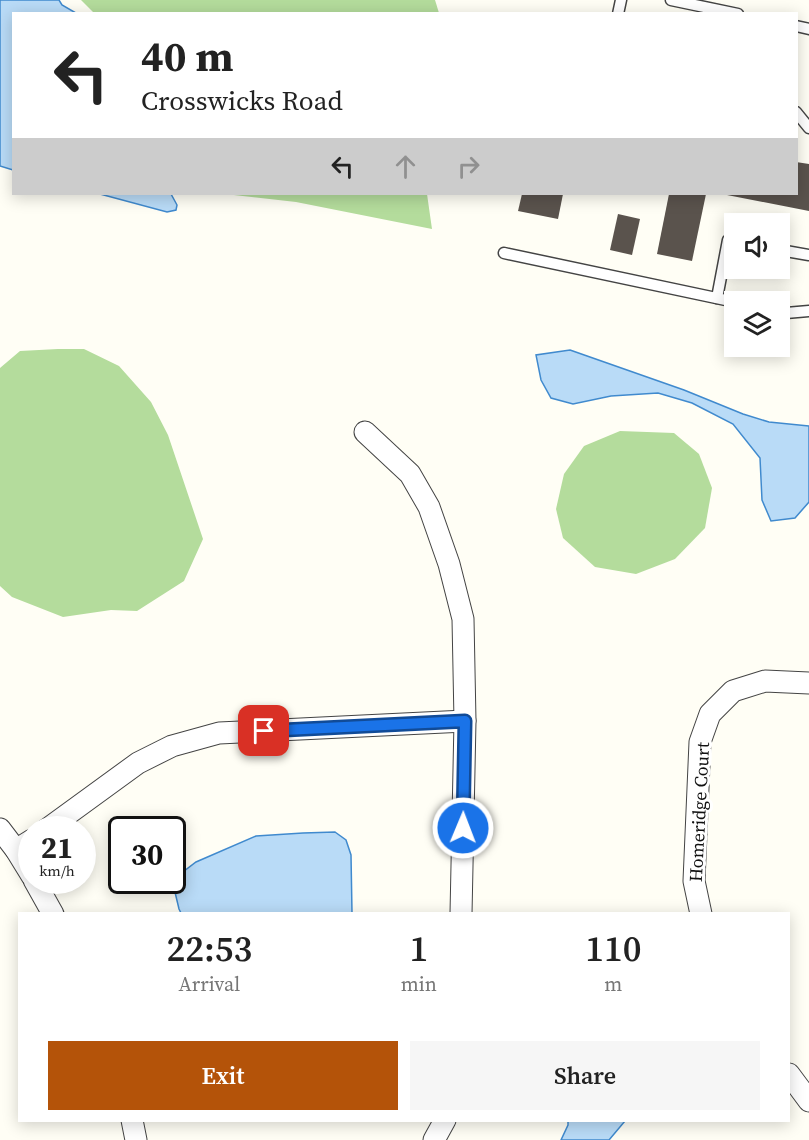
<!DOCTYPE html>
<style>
:root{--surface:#fff;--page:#f6f6f6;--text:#222;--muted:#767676;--accent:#b45309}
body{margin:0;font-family:"Source Serif 4",serif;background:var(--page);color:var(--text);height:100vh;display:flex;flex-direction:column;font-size:22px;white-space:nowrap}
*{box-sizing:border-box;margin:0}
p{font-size:20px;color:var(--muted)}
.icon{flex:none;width:33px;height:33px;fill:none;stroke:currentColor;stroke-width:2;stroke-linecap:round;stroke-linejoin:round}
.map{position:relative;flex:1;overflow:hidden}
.side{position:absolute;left:18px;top:912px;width:772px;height:210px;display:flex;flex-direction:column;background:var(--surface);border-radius:0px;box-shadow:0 3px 15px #0003}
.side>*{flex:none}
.hud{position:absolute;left:12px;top:12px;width:786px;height:183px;border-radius:0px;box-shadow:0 3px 15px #0003;background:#fff;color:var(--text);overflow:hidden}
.controls{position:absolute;left:724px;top:213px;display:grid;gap:12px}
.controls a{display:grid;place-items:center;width:66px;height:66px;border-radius:0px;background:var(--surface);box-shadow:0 3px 15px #0003;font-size:30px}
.speed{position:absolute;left:18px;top:816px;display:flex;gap:12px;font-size:30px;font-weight:700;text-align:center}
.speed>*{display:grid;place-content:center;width:78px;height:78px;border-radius:50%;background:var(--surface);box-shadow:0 3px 15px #0003;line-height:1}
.speed small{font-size:15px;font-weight:400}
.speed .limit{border:3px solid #111;border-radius:9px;background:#fff;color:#111}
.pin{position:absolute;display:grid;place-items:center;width:51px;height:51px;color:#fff;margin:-26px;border-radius:12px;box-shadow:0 3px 9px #0006}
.me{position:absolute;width:66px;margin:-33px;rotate:1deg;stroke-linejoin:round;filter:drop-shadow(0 0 4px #0008)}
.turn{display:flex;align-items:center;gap:21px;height:126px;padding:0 30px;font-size:27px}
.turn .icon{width:78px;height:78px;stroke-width:2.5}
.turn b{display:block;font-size:42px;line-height:51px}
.lanes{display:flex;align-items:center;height:57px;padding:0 30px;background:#0003;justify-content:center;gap:30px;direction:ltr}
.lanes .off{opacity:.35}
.eta{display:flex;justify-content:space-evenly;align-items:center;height:102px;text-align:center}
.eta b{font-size:36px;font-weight:600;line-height:42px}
.cta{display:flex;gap:12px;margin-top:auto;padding:12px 30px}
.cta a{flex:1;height:69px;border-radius:0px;background:var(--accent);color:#fff;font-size:24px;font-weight:600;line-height:69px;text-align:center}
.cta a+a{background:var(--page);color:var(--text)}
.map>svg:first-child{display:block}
</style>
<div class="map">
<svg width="809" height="1140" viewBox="0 0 809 1140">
<rect width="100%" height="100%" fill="#fffef5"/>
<g fill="#b4dc9c">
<polygon points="81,0 435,0 439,13 95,14"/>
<polygon points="225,194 427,194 432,229 296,202"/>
<polygon points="58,349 84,349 119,366 151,402 168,435 203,539 184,581 137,611 111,610 63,617 12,597 0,586 0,368 20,351"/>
<polygon points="620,431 674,433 699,454 712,488 705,528 675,559 636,574 595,567 563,538 556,509 564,474 584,446"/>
</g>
<g fill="#b9dbf7" stroke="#408ace" stroke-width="1.5">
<polygon points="0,0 59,0 62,5 76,13 14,14 13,170 0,166"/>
<polygon points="100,194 171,194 177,205 176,210 167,212"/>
<polygon points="570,350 684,390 743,414 769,422 809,426 809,502 795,518 771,521 762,500 760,458 733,424 692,403 658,393 611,396 573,404 551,398 541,380 536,355"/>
<polygon points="335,832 346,840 351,855 352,913 181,913 179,909 174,888 179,875 196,862 256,836 303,833"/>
<polygon points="568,1121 568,1120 625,1121 609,1140 561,1140 568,1125"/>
</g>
<g fill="#5a534d">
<polygon points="796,162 809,164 809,211 727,195 727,194 796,194"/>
<polygon points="522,194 563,194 558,219 518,211"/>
<polygon points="669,194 706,194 692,261 657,254"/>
<polygon points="618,214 640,219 632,255 610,250"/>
</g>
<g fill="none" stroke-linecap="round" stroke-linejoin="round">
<g stroke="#444" stroke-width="13">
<g id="service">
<polyline points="671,0 738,14"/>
<polyline points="618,14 621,0"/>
<polyline points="796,26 809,29"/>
<polyline points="796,112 809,128"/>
<polyline points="780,250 809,255"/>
<polyline points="504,253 735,302"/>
<polyline points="717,298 728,240 735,242"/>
<polyline points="780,312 786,313 809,311"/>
</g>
</g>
<g stroke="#444" stroke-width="23">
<g id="minor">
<polyline points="365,432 410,474 429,507 449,564 463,619 465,721 461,914"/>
<polyline points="0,829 16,850 32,876"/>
<polyline points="46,830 138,763 172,746 219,733 465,721"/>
<polyline points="16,850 32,840"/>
<polyline points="34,880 53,914"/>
<polyline points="701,914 694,881 700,742 710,714 733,691 765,681 809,683"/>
<polyline points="789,1074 809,1101"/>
<polyline points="132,1120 136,1140"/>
<polyline points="434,1140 445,1120"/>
</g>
</g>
<use href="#service" stroke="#fff" stroke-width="10"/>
<use href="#minor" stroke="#fff" stroke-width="21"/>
</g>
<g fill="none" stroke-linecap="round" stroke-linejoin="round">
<g stroke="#114b97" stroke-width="15">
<polyline id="route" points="264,731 465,721 463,828"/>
</g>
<use href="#route" stroke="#1a73e8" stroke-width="10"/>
</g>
<g text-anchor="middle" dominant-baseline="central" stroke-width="6" stroke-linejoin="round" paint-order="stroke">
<g font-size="18" fill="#111" stroke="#fff">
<text transform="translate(699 812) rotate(-87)">Homeridge Court</text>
</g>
</g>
</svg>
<div class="controls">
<a><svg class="icon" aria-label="sound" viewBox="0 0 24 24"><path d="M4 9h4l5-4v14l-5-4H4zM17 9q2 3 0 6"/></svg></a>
<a><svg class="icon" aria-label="layers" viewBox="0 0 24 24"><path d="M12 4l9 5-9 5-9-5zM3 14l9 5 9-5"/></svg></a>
</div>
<div class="speed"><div>21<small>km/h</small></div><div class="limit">30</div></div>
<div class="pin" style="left:264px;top:731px;background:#d93025"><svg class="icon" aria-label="arrive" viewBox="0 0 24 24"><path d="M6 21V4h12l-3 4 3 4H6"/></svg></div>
<svg class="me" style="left:463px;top:828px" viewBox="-20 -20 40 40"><circle r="17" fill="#1a73e8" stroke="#fff" stroke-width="3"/><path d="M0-11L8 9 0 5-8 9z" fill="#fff"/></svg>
<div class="hud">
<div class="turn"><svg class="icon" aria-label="left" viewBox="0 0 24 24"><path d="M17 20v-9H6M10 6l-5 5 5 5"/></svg><div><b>40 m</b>Crosswicks Road</div></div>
<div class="lanes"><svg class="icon" aria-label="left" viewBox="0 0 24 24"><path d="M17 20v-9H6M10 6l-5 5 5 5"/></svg><svg class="icon off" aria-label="ahead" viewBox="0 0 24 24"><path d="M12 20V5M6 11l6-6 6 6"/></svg><svg class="icon off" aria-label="right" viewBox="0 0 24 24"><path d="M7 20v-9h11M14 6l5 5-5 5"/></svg></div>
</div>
<section class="side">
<div class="eta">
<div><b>22:53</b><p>Arrival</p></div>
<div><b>1</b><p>min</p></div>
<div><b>110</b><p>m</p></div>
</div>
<div class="cta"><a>Exit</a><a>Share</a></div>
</section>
</div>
